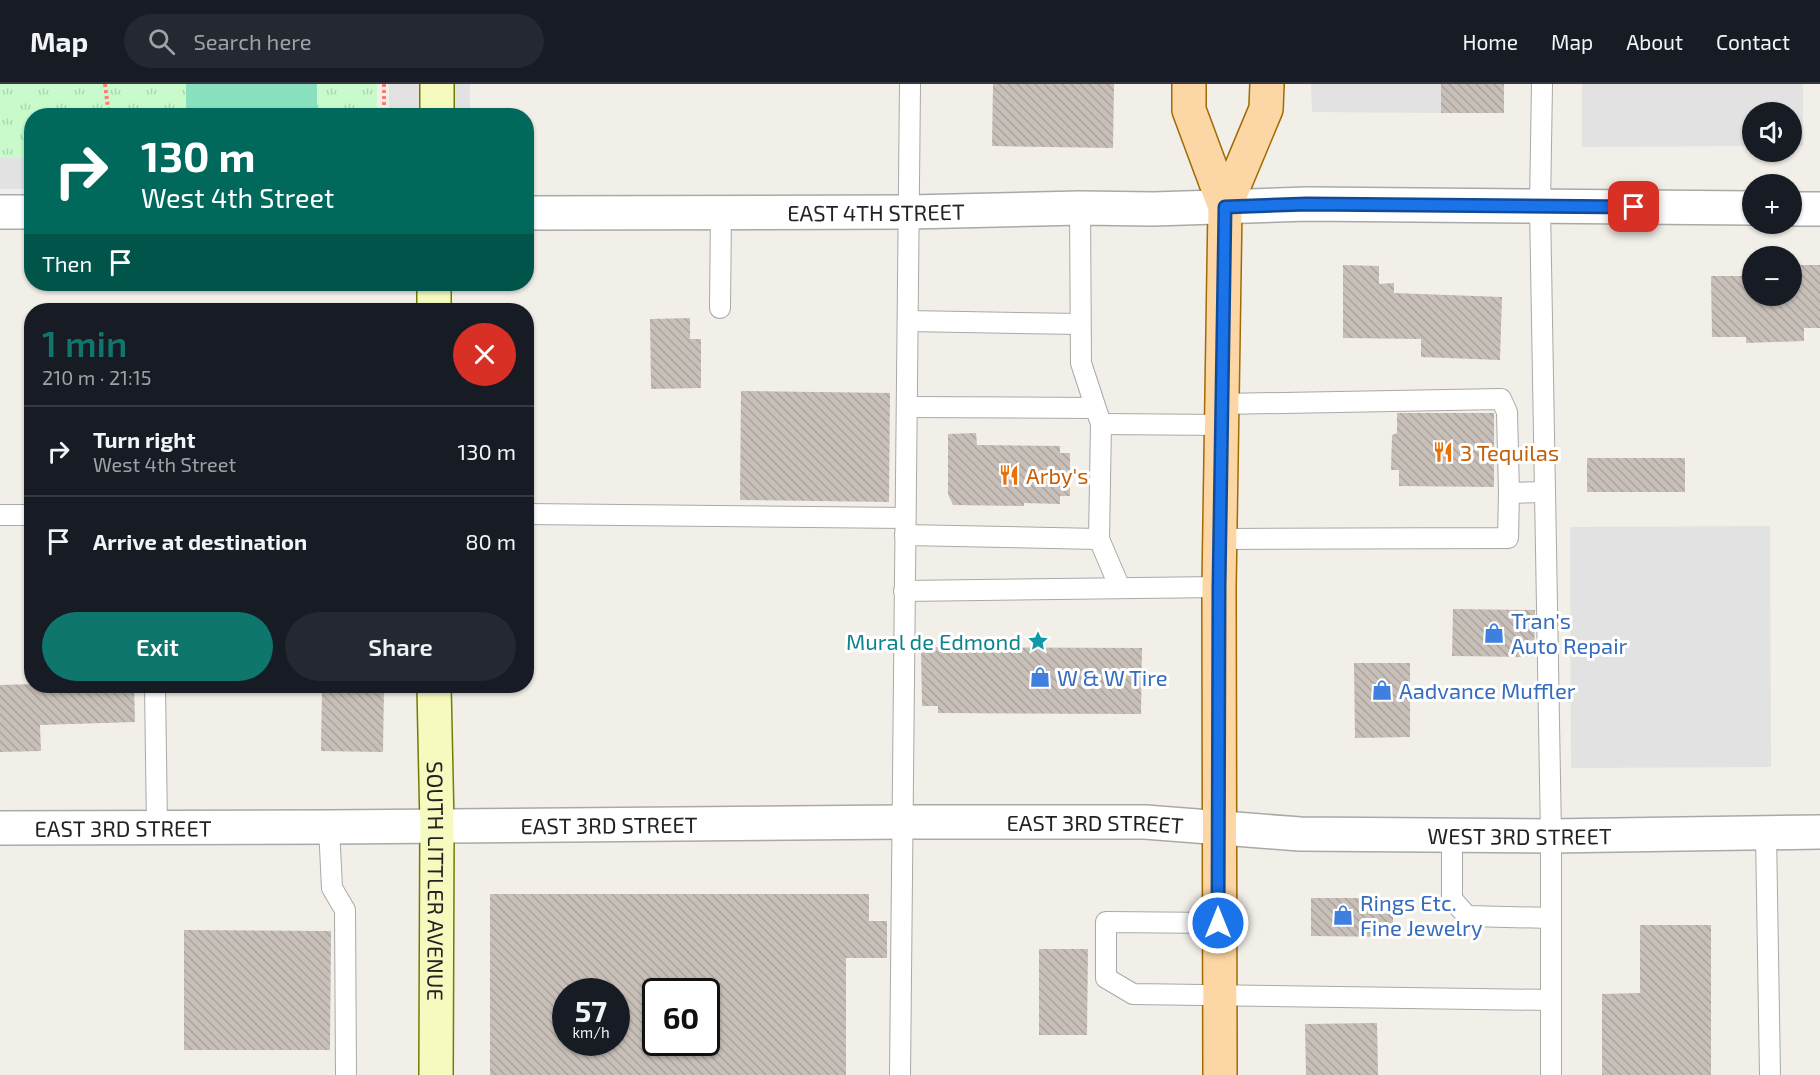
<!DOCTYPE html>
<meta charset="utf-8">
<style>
:root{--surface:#171b24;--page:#242831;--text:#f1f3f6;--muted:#9ea1a6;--line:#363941;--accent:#0f766e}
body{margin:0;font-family:"Exo 2",sans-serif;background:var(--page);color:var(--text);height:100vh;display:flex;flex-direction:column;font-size:22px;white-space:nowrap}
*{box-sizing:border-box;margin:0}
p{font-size:20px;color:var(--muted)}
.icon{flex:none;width:33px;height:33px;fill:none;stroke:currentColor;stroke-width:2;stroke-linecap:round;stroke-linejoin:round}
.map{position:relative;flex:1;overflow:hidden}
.drawer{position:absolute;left:24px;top:219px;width:510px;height:390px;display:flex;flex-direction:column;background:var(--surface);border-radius:24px;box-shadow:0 2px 4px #0004}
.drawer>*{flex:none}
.banner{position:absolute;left:24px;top:24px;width:510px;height:183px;border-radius:24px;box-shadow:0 2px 4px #0004;background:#00695c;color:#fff;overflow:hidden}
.tools{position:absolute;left:1742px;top:18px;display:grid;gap:12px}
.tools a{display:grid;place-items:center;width:60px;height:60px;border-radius:50%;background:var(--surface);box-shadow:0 2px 4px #0004;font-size:30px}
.speed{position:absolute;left:552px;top:894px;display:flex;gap:12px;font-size:30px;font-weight:700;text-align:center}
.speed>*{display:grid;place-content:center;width:78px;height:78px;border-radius:50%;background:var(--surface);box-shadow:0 2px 4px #0004;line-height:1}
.speed small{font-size:15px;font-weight:400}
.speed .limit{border:3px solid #111;border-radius:9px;background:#fff;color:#111}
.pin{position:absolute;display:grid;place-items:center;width:51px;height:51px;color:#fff;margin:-26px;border-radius:12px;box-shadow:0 3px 9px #0006}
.me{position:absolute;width:66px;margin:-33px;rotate:0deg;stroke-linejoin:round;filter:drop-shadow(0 0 4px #0008)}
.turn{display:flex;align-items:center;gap:21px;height:126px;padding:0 18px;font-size:27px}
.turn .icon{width:78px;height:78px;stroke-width:2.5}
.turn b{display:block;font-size:42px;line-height:51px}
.then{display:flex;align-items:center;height:57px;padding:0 18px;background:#0003;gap:12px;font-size:22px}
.round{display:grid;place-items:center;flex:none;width:63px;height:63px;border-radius:32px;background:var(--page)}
.head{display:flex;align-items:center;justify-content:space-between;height:102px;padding:0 18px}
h1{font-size:36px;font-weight:600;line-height:45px;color:var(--accent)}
.button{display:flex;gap:12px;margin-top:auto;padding:12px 18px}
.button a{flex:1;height:69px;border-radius:36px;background:var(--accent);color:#fff;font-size:24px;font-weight:600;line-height:69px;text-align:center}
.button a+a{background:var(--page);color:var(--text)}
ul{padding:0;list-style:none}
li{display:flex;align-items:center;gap:18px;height:90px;padding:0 18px;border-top:2px solid var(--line)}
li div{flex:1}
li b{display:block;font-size:22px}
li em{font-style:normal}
header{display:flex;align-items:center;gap:36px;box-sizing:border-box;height:84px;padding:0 30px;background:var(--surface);border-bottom:2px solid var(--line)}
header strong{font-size:28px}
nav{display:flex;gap:33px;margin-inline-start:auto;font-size:21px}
.search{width:420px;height:54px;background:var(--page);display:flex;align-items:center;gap:15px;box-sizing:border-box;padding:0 21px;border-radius:33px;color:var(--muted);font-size:22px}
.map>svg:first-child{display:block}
</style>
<header>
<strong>Map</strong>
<div class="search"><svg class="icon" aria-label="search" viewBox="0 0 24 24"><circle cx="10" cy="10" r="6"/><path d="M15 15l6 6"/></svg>Search here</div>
<nav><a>Home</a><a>Map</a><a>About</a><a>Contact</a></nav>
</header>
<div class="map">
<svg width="1820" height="991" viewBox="0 0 1820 991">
<defs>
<pattern id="park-tufts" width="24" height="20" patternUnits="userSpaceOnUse" patternTransform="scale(1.5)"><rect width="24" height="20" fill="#c8facc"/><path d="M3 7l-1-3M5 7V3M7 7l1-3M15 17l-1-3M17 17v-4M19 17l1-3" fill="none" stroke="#acd6af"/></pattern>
<pattern id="building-back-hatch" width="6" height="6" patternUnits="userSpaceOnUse" patternTransform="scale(1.5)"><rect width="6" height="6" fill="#c7bfb8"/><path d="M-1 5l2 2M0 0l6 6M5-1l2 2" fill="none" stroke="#aba49e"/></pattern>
</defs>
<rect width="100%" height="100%" fill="#f2efe9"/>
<polygon fill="url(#park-tufts)" points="0,0 377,0 377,31 32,32 31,95 0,96"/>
<rect fill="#88e0be" x="186" y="0" width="131" height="31"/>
<g fill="#e2e2e2">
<rect x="389" y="0" width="30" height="31"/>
<rect x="455" y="0" width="15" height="31"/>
<polygon points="1311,0 1441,0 1441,29 1312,28"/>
<polygon points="1582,0 1803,0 1803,62 1791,62 1791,28 1752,28 1752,62 1582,63"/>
<rect x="0" y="74" width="31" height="31"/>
<polygon points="1770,442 1771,683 1571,684 1570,443"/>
</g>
<g fill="url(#building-back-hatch)" fill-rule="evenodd">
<polygon points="993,0 1114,0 1113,64 992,62"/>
<rect x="1441" y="0" width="63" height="29"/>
<polygon points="1343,181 1379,182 1379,200 1394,199 1394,209 1502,213 1500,276 1421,273 1421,255 1343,254"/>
<polygon points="1791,181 1820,181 1820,244 1804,244 1804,257 1746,259 1746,253 1712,253 1711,192 1746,192 1746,182 1752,182 1752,212 1791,212"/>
<polygon points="690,234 690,255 701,255 701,304 651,305 650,235"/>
<polygon points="741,307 890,309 889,418 740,416"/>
<polygon points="1397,329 1494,329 1494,403 1399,402 1399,386 1391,386 1392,351 1397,349"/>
<polygon points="976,349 977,361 1060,362 1060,369 1070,369 1070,412 1060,412 1060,420 1024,419 1024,422 953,421 948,410 948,350"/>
<rect x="1587" y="374" width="98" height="34"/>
<polygon points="1453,525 1535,526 1534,573 1452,572"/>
<polygon points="921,563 1142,564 1141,630 938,629 938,622 922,622"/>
<polygon points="1354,579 1410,579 1410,653 1355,654"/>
<polygon points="32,600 134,602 135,638 40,641 41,667 0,668 0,601"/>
<polygon points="322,602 384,602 383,668 321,667"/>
<path d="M490 810H869V837H887V874H846V991H490ZM566 908H616V958H566ZM656 908H706V958H656Z"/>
<polygon points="1311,814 1393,814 1393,853 1311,852"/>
<polygon points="1640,841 1711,841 1711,991 1602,991 1602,910 1640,909"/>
<polygon points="184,846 331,847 330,966 184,966"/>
<polygon points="1039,865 1088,865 1087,951 1039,951"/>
<polygon points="1377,939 1378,991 1306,991 1305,940"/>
</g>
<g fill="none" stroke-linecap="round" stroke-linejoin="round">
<g stroke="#a9a9a9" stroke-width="22">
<g id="lane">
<polyline points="1542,0 1540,122 1551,752 1551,991"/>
<polyline points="1080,124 1081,279 1101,340 1099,455 1120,504"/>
<polyline points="720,224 721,129"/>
<polyline points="908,237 1080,240"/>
<polyline points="1223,320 1501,315 1507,328 1509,409"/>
<polyline points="907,323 1095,324"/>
<polyline points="1101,340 1223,341"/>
<polyline points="526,430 905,434"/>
<polyline points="0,431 32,431"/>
<polyline points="905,451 1099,455"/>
<polyline points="1220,455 1508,454 1509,409 1545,408"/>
<polyline points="904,507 1219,503"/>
<polyline points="155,602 157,743"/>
<polyline points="329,743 332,804 345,826 346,991"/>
<polyline points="1766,749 1770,991"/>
<polyline points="1452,751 1452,815 1467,832 1551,834"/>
<polyline points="1218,839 1106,838 1106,894 1133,910 1551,916"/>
<polyline points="900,991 910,0"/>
</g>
</g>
<g stroke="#a9a9a9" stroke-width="36">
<g id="street">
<polyline points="1791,125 1820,125"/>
<polyline points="0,128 32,128"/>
<path id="s1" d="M526 129 910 128 1080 124 1153 125 1307 120 1752 124"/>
<path id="s2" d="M0 744 329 743 903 738H1145L1300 750 1551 752 1820 748"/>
</g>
</g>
<g stroke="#707d05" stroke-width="36">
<g id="secondary">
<polyline points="437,32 437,0"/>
<polyline points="434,226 434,200"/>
<path id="s3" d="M434 602 437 742 436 991"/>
</g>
</g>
<g stroke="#a06b00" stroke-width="36">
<g id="primary">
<polyline points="1189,0 1189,26 1225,123 1219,503 1220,991"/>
<polyline points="1225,123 1266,25 1267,0"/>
</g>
</g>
<g stroke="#fa8072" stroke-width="4" stroke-dasharray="3 3" stroke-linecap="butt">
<polyline points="105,0 109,32"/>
<polyline points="384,0 384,32"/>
</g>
<use href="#lane" stroke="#fff" stroke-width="20"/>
<use href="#street" stroke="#fff" stroke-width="33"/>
<use href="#secondary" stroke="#f7fabf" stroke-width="33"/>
<use href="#primary" stroke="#fcd6a4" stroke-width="33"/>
</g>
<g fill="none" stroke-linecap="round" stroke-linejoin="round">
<g stroke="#114b97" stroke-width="15">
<polyline id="route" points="1218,839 1219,503 1225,123 1307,120 1634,123"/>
</g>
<use href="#route" stroke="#1a73e8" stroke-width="10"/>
</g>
<defs>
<g id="restaurant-bare" transform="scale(1.62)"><path d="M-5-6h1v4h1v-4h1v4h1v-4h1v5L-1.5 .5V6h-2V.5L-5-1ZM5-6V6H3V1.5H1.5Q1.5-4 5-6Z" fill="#e8710a" stroke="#fff" stroke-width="2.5" paint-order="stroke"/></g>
<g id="shop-bare" transform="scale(1.62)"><path d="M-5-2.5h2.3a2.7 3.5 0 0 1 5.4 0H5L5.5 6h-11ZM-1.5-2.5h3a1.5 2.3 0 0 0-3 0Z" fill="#3f7fe0" stroke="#fff" stroke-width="2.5" paint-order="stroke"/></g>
<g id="sight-bare" transform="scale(1.62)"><path d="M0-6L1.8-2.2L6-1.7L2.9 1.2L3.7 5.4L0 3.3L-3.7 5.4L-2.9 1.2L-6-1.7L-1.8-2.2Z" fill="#0f9aa8" stroke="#fff" stroke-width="2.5" paint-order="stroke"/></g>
</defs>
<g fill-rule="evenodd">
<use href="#restaurant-bare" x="1443" y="368"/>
<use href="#restaurant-bare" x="1009" y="391"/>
<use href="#shop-bare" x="1494" y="549"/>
<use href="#sight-bare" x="1038" y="557"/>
<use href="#shop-bare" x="1040" y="593"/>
<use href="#shop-bare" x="1382" y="606"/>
<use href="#shop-bare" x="1343" y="831"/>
</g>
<g text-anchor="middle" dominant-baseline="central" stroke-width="6" stroke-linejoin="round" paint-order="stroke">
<g font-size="22" fill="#222" stroke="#fff">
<text stroke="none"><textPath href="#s1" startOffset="350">EAST 4TH STREET</textPath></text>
<text stroke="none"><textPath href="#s2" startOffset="609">EAST 3RD STREET</textPath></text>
<text stroke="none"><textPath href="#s2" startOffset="1095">EAST 3RD STREET</textPath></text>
<text stroke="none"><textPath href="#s2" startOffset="123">EAST 3RD STREET</textPath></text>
<text stroke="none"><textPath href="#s2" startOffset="1520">WEST 3RD STREET</textPath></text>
<text stroke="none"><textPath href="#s3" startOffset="195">SOUTH LITTLER AVENUE</textPath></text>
</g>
<g font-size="22" fill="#c56008" stroke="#fff" text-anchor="start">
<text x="1460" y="368">3 Tequilas</text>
<text x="1026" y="391">Arby's</text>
</g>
<g font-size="22" fill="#366cbe" stroke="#fff" text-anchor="start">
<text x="1511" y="536">Tran's<tspan x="1511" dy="25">Auto Repair</tspan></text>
<text x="1057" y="593">W &amp; W Tire</text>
<text x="1399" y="606">Aadvance Muffler</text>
<text x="1360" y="818">Rings Etc.<tspan x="1360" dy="25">Fine Jewelry</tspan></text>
</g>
<g font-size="22" fill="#0d838f" stroke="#fff" text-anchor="end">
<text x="1021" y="557">Mural de Edmond</text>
</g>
</g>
</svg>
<div class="tools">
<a><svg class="icon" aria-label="sound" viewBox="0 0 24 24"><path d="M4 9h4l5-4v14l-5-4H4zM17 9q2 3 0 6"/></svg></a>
<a>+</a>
<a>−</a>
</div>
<div class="speed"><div>57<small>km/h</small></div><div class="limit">60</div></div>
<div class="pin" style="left:1634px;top:123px;background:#d93025"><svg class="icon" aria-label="arrive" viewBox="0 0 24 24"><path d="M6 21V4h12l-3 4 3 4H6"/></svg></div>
<svg class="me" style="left:1218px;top:839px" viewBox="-20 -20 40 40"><circle r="17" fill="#1a73e8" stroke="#fff" stroke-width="3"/><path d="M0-11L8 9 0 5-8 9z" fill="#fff"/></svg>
<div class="banner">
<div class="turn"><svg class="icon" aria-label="right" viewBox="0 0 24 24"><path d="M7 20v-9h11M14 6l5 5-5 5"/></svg><div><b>130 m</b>West 4th Street</div></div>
<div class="then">Then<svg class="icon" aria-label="arrive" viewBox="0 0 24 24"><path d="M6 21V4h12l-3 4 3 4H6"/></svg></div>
</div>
<section class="drawer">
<div class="head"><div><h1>1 min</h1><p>210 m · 21:15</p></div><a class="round" style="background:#d93025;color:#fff"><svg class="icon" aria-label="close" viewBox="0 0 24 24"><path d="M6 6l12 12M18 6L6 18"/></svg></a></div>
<ul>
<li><svg class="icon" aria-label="right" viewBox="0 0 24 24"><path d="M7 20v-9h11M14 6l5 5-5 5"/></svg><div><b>Turn right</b><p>West 4th Street</p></div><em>130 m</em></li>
<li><svg class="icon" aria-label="arrive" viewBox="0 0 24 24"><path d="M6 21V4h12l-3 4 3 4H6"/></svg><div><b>Arrive at destination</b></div><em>80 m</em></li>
</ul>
<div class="button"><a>Exit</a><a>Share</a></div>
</section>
</div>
